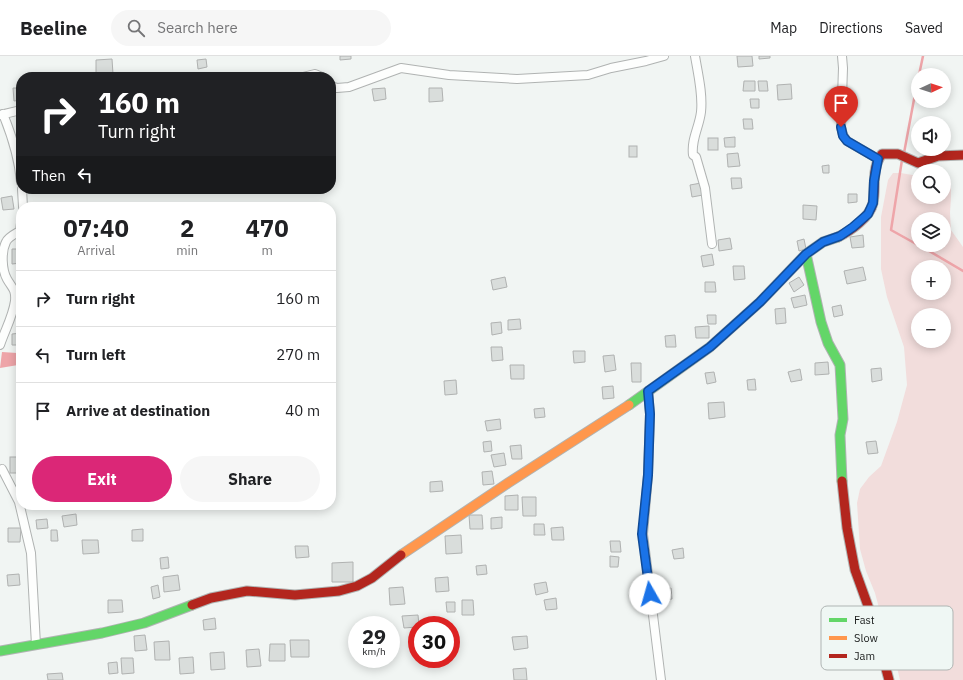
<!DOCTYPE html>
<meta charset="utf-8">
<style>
:root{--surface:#fff;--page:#f6f6f6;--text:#202124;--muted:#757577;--line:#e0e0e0;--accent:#db2777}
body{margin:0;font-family:"IBM Plex Sans",sans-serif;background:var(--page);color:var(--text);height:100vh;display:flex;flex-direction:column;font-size:15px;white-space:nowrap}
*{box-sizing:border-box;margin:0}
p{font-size:13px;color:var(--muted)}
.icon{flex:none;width:22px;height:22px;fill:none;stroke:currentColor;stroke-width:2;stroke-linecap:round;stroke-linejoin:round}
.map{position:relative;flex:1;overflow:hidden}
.sheet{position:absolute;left:16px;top:146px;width:320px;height:308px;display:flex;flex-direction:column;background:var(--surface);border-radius:16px;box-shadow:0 2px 10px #0003}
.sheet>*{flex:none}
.guide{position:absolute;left:16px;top:16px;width:320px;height:122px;border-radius:16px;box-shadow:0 2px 10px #0003;background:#202124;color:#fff;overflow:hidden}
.needle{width:26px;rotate:87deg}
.buttons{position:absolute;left:911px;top:12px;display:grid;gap:8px}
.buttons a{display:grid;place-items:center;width:40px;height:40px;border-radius:50%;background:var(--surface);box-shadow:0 2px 10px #0003;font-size:20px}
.speed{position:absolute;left:348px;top:560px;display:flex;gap:8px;font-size:20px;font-weight:700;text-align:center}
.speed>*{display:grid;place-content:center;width:52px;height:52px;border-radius:50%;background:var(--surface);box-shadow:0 2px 10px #0003;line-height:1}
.speed small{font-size:10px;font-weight:400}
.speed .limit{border:6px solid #d22;background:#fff;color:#111}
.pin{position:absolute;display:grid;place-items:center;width:34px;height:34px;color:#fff;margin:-41px -17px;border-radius:50% 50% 50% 0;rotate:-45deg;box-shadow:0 0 4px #0007}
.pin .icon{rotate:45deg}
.me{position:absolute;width:44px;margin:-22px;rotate:353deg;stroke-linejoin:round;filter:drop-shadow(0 0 3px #0008)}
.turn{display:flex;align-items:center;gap:14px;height:84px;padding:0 16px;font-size:18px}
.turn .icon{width:52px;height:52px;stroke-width:2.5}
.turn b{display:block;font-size:28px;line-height:34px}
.then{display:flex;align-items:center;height:38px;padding:0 16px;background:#0003;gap:8px;font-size:15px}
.eta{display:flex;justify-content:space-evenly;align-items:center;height:68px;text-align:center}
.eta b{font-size:24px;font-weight:700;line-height:28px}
.cta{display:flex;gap:8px;margin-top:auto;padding:8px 16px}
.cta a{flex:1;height:46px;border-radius:24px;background:var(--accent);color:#fff;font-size:16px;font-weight:700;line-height:46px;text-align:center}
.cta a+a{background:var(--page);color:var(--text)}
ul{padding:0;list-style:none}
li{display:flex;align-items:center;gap:12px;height:56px;padding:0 16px;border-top:1px solid var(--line)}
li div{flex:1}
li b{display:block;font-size:15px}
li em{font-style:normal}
header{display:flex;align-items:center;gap:24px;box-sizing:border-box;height:56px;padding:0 20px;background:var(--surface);border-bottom:1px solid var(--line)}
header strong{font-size:19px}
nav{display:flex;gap:22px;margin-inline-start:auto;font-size:14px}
.search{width:280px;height:36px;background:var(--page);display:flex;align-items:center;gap:10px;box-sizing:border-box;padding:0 14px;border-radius:22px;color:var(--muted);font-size:15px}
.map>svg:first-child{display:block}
</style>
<header>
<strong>Beeline</strong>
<div class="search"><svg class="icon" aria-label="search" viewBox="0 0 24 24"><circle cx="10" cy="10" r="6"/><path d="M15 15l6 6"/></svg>Search here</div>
<nav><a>Map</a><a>Directions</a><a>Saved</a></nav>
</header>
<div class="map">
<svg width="963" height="624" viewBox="0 0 963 624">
<rect width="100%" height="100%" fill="#f1f5f3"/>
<path fill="#f2dddc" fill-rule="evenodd" d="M893 117H901L918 120V141H944V121L951 126V142L950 157 951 174 963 191V624H900L893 595 883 567 875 537 866 515 860 493 857 447 860 433 869 421 881 410 897 366 907 329 904 291 887 241 881 213V161L888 124ZM918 163H944V189H918ZM918 211H944V237H918ZM918 259H944V285H918Z"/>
<polygon fill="#eea5a9" points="2,296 17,297 18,309 0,312"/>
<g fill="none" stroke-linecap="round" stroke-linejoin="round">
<g stroke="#eea5a9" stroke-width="2.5">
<polyline points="919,19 923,0"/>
<polyline points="904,97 918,22"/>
<polyline points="902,104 891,174 918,189"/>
<polyline points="919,189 963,215"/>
</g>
</g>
<g fill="#d9dddb" stroke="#b0b2b1">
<polygon points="340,0 351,0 351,3 340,4"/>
<polygon points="737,0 752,0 753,10 738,11"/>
<polygon points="759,0 770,0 770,2 759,3"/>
<polygon points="112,3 113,18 96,19 96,4"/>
<polygon points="206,3 207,11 198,13 197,4"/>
<polygon points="744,25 755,25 755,35 743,35"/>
<polygon points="758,25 767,25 768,35 759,35"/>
<polygon points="791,28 792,43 778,44 777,29"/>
<polygon points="13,32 21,32 21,44 14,45"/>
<polygon points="385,32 386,43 374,45 372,33"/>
<polygon points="429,32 442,32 443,45 429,46"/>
<polygon points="750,43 759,43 759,52 751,52"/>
<polygon points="743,63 752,63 753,73 744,73"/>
<polygon points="735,81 735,91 725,91 724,82"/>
<rect x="708" y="82" width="10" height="12"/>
<rect x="629" y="90" width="8" height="11"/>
<polygon points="738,97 740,110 728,111 727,98"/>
<polygon points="829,109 829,117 823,117 822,110"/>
<polygon points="731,122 741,122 742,132 732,133"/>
<polygon points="701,127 703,139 692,141 690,129"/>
<polygon points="848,138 857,138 857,146 848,147"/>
<polygon points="12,140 14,153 3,154 1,142"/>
<polygon points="803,149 817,150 816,164 803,163"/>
<polygon points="863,179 864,191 852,192 850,181"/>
<polygon points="730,182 732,193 719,195 718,184"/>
<polygon points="804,183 806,193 799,195 797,185"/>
<polygon points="12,193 21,193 21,207 12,208"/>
<polygon points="712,198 714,209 703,211 701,200"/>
<polygon points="733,210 744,210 745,223 734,224"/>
<polygon points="863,211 866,224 847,228 844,215"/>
<polygon points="505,221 507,231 493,234 491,224"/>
<polygon points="799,221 804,229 794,236 789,227"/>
<polygon points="705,226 715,226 716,236 705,236"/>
<polygon points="805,239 807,249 794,252 791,242"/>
<polygon points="841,249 843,259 834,261 832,251"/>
<polygon points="785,252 786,267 776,268 775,253"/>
<polygon points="707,259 716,259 716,268 708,268"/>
<polygon points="520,263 521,273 508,274 508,264"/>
<polygon points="501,266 502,277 492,279 491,267"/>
<polygon points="709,270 709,282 696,282 695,271"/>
<polygon points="21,277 21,289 12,289 12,278"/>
<polygon points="675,279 676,291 666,291 665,280"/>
<polygon points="491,291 502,291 503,304 492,305"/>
<polygon points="573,295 585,295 585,306 574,307"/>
<polygon points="614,299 616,314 605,316 603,300"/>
<polygon points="828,306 829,318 815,319 815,307"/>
<polygon points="631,307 641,307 641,326 632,326"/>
<polygon points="510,309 524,309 524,323 511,323"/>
<polygon points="881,312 882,324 872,326 871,313"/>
<polygon points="800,313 802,324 791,326 788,316"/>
<polygon points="714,316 716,326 707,328 705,317"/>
<polygon points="755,323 756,334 748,334 747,324"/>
<polygon points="456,324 457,338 445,339 444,325"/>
<polygon points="613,330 614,342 603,343 602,331"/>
<polygon points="724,346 725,361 709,363 708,347"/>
<polygon points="544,352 545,361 535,362 534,353"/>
<polygon points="500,363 501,373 487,375 485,365"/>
<polygon points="491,385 492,395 484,396 483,386"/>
<polygon points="876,385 878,397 868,398 866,386"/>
<polygon points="521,389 522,403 512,403 510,390"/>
<polygon points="504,397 506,409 494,411 491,399"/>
<rect x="10" y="401" width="11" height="16"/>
<polygon points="492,415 494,428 483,429 482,416"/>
<polygon points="442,425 443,435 430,436 430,426"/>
<polygon points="518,439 518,454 505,454 505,440"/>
<polygon points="522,441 536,441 536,460 523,460"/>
<polygon points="76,458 77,469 64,471 62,460"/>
<polygon points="469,459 482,459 483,473 470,473"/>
<polygon points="502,461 502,472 491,473 491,462"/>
<polygon points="47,463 48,472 37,473 36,464"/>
<polygon points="534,468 544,468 545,479 534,479"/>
<polygon points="563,471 564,484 552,484 551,472"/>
<polygon points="8,472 21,472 20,486 8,486"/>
<polygon points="143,473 143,485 132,485 132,474"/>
<polygon points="51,474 57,474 58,485 51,485"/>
<polygon points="461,479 462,497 446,498 445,480"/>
<polygon points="82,484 98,484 99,497 83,498"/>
<polygon points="610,485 620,485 621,496 611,496"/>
<polygon points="295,490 308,490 309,501 296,502"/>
<polygon points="683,492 684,502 674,503 672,494"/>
<polygon points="610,500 619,501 618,511 610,511"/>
<polygon points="168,501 169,512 161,513 160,502"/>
<polygon points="353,506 353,526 332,526 332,507"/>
<polygon points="486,509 487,518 477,519 476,510"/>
<polygon points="19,518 20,529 8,530 7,519"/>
<polygon points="178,519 180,534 164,536 163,521"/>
<polygon points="448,521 449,535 436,536 435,522"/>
<polygon points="546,526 548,536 536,539 534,528"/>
<polygon points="158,529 160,541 153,543 151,531"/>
<polygon points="403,531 405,548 390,549 389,532"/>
<polygon points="671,532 672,543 662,544 661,533"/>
<polygon points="643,536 644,547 634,548 634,537"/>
<polygon points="556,542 557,553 546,554 544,544"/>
<polygon points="108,544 122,544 123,556 108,557"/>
<polygon points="462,544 473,544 474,559 462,559"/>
<polygon points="446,546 455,546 455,556 447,556"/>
<polygon points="418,559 419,569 417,569 417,571 404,572 402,560"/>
<polygon points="215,562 216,573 204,574 203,564"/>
<polygon points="145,579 147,594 135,595 134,580"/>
<polygon points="527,580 528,592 514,594 512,581"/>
<polygon points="290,584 309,584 309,601 291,601"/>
<polygon points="169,585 170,604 155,604 154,586"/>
<polygon points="270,588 285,588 285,605 269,605"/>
<polygon points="259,593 261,610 247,611 246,594"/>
<polygon points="224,596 225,613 211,614 210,597"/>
<polygon points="193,601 194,617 180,618 179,602"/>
<polygon points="121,602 133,602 134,617 122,618"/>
<polygon points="117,606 118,617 109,618 108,607"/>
<polygon points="526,612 527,624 514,624 513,613"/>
<polygon points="62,617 63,624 48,624 47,618"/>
</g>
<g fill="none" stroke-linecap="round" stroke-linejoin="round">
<g stroke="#b0b3b2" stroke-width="10">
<g id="street">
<path d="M695 0C698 18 703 38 701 56 699 72 691 83 693 99L696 101 705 132 712 188"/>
<polyline points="842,0 843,12 841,71 843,79 847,85 878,103"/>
<polyline points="303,21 315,18 322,21"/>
<polyline points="331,30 337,32 349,31 401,12 449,19 517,23 588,19 611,12 646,5 664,0"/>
<path d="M3 58C12 80 19 102 21 126"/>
<polyline points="0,59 21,54"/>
<polyline points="22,133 23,151"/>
<path d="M0 289C5 274 13 260 15 245 16 233 12 232 7 223 2 214 1 196 6 186 8 181 15 178 20 175L21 167"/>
<polyline points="648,335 650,358 648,419 643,478 661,624"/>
<polyline points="2,413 19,446 31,497 36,589"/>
</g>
</g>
<g stroke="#b0b3b2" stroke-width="11">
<g id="fast">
<polyline points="806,198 821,266 828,287 840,309 843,363 840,379 842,425"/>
<polyline points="629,349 710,291 760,246 806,198 823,186 838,181"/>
<polyline points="0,595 102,577 144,567 192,549"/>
</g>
</g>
<g stroke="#b0b3b2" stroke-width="11">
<polyline id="slow" points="401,499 508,427 629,349"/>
</g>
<g stroke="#b0b3b2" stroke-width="11">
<g id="jam">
<path d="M838 181C851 175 870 161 873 147 876 131 871 112 882 98H898L918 107 938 100 963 99"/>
<polyline points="842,425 847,472 855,514 872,561 889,624"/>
<polyline points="192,549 211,542 247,535 295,539 339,535 357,530 372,522 401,499"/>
</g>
</g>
<use href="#street" stroke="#fdfefd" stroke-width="8"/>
<use href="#fast" stroke="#63d668" stroke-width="9"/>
<use href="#slow" stroke="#ff974d" stroke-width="9"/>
<use href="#jam" stroke="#b3261e" stroke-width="9"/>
</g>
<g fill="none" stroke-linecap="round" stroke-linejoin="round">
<g stroke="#114b97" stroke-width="10">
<polyline id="route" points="650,538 642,478 648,419 650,358 648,335 710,291 760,246 806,198 823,186 840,180 853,171 868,158 873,147 874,125 878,103 847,85 843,80 841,71"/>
</g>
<use href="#route" stroke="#1a73e8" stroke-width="7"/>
</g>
<rect x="821" y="550" width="132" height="64" rx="6" fill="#eff7f4" stroke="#afb5b3" stroke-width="1"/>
<rect x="829" y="562" width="18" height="4" fill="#63d668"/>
<rect x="829" y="580" width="18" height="4" fill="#ff974d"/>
<rect x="829" y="598" width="18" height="4" fill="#b3261e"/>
<g font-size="11" fill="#191c1b">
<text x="854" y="568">Fast</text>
<text x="854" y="586">Slow</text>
<text x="854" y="604">Jam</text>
</g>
</svg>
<div class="buttons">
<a><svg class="needle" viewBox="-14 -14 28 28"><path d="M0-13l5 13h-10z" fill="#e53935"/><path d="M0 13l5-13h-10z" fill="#757577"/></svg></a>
<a><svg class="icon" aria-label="sound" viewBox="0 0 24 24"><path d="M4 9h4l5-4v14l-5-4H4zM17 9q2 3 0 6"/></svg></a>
<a><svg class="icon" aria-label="search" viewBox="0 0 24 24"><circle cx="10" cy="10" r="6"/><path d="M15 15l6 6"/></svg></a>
<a><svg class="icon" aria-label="layers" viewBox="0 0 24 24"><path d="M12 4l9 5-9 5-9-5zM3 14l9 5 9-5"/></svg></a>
<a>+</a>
<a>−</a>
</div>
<div class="speed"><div>29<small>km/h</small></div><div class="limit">30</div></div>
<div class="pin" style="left:841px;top:71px;background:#d93025"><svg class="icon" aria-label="arrive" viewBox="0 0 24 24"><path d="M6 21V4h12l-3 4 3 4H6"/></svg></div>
<svg class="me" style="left:650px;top:538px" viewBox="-20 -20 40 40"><circle r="19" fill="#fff"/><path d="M0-13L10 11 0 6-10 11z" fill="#1a73e8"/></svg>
<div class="guide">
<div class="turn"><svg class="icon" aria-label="right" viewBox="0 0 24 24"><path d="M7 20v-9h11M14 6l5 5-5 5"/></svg><div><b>160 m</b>Turn right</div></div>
<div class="then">Then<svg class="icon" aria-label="left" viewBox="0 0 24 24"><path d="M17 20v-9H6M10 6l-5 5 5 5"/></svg></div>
</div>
<section class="sheet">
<div class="eta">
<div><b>07:40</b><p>Arrival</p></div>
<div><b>2</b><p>min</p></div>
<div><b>470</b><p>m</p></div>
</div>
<ul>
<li><svg class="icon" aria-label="right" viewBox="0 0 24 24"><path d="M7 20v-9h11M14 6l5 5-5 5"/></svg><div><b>Turn right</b></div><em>160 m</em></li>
<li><svg class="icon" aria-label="left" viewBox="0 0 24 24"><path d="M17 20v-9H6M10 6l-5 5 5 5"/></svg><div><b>Turn left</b></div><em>270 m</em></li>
<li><svg class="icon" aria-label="arrive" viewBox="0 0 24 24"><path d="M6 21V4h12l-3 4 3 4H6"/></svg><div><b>Arrive at destination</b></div><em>40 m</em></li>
</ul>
<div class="cta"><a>Exit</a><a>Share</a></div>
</section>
</div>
